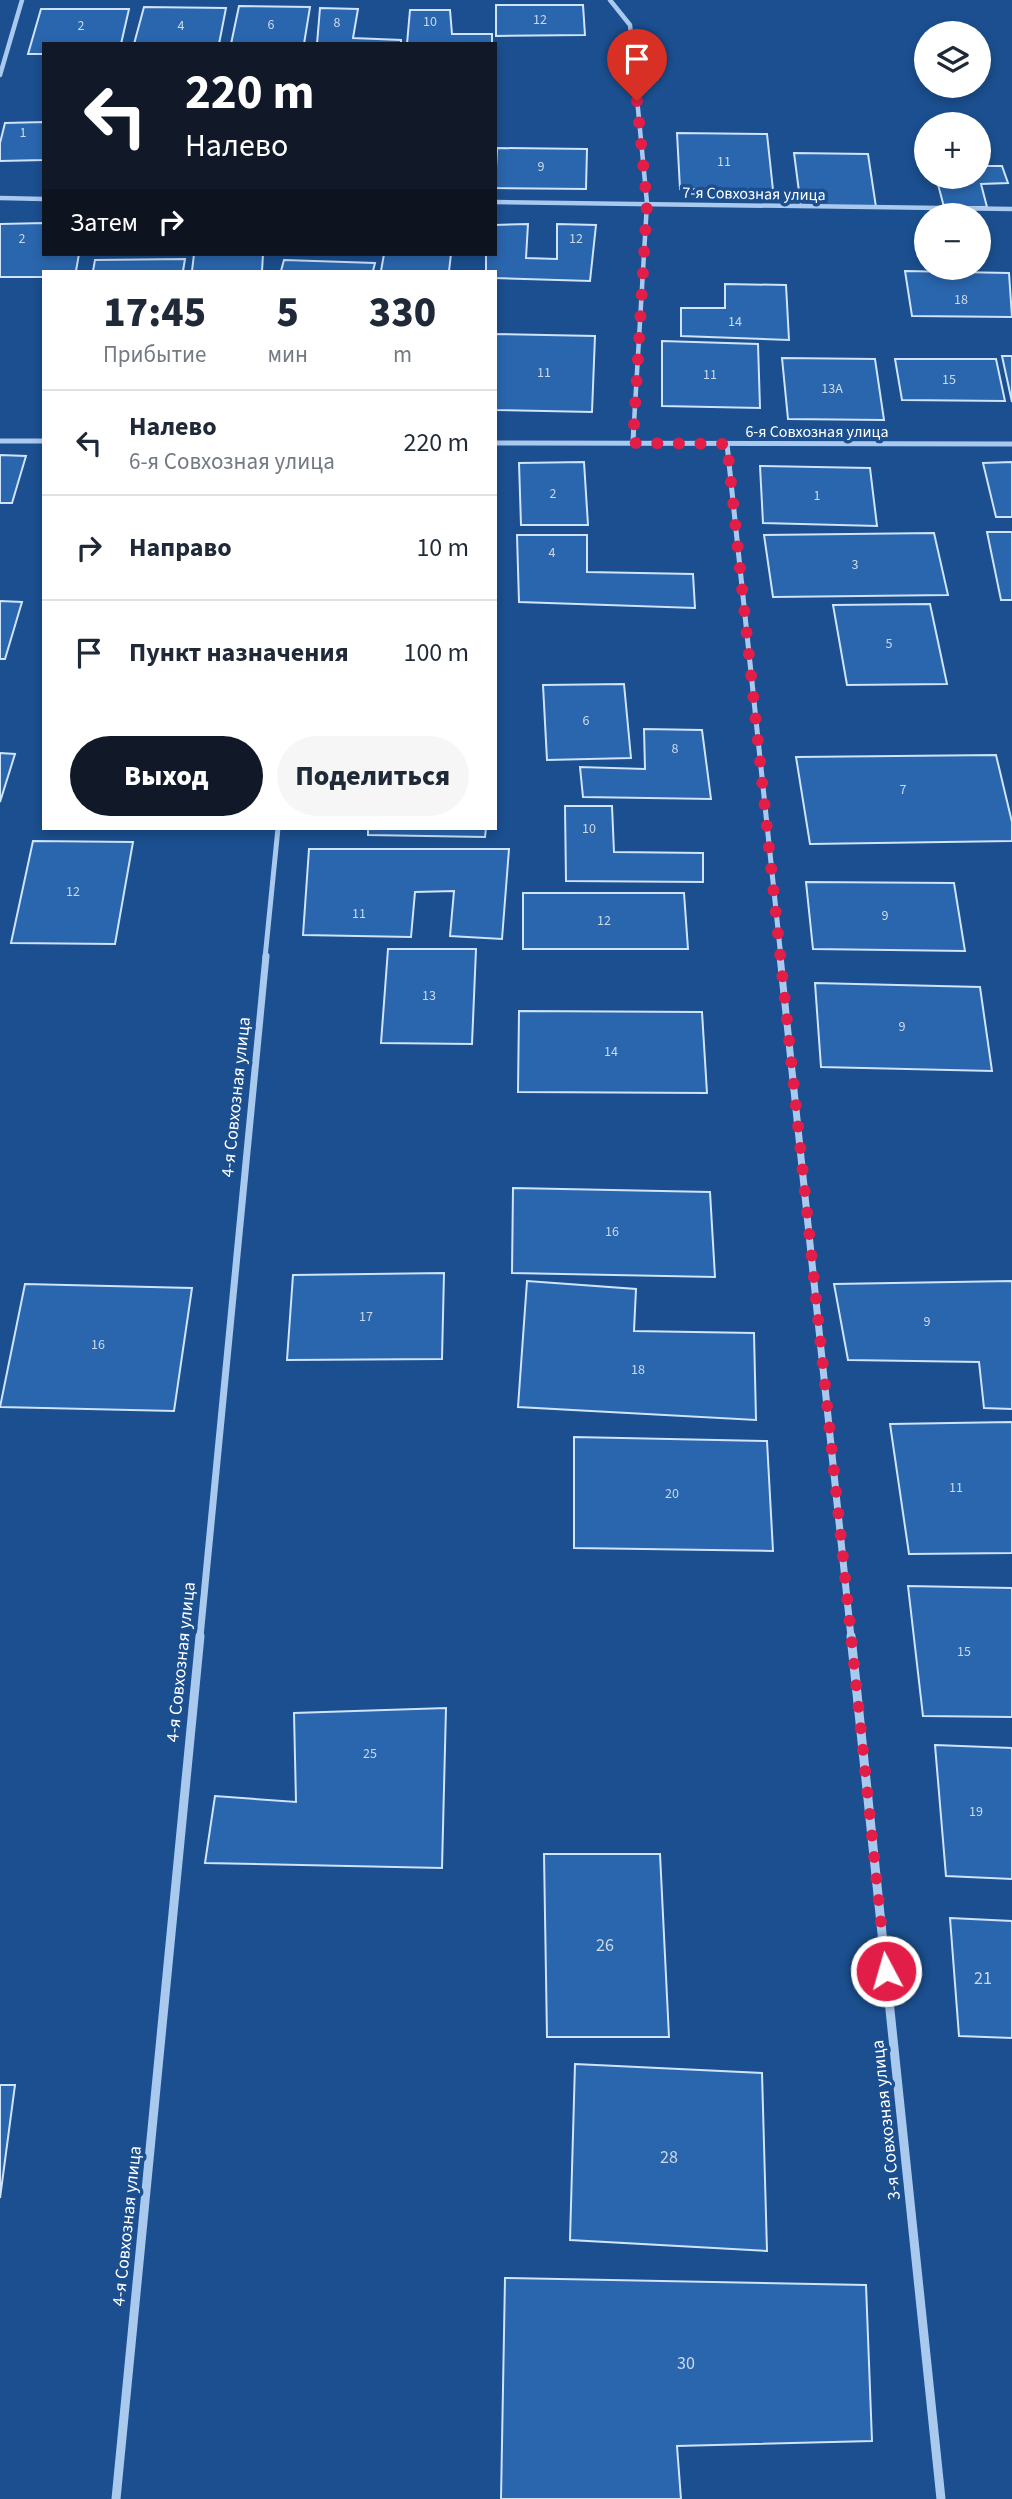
<!DOCTYPE html>
<html lang="ru">
<meta charset="utf-8">
<style>
:root{--surface:#fff;--page:#f6f6f7;--text:#1f2937;--muted:#747a83;--line:#e0e1e3;--accent:#111827}
body{margin:0;font-family:"Source Sans 3",sans-serif;background:var(--page);color:var(--text);height:100vh;display:flex;flex-direction:column;font-size:26px;white-space:nowrap}
*{box-sizing:border-box;margin:0}
p{font-size:23px;color:var(--muted)}
.icon{flex:none;width:38px;height:38px;fill:none;stroke:currentColor;stroke-width:2;stroke-linecap:round;stroke-linejoin:round}
.map{position:relative;flex:1;overflow:hidden}
.sheet{position:absolute;left:42px;top:270px;width:455px;height:560px;display:flex;flex-direction:column;background:var(--surface);border-radius:0px;box-shadow:0 4px 10px #0003}
.sheet>*{flex:none}
.guide{position:absolute;left:42px;top:42px;width:455px;height:214px;border-radius:0px;box-shadow:0 4px 10px #0003;background:#111827;color:#fff;overflow:hidden}
.fabs{position:absolute;left:914px;top:21px;display:grid;gap:14px}
.fabs a{display:grid;place-items:center;width:77px;height:77px;border-radius:50%;background:var(--surface);box-shadow:0 4px 10px #0003;font-size:35px}
.pin{position:absolute;display:grid;place-items:center;width:60px;height:60px;color:#fff;margin:-72px -30px;border-radius:50% 50% 50% 0;rotate:-45deg;box-shadow:0 0 7px #0007}
.pin .icon{rotate:45deg}
.me{position:absolute;width:77px;margin:-38px;rotate:354deg;stroke-linejoin:round;filter:drop-shadow(0 0 5px #0008)}
.turn{display:flex;align-items:center;gap:24px;height:147px;padding:0 28px;font-size:32px}
.turn .icon{width:91px;height:91px;stroke-width:2.5}
.turn b{display:block;font-size:49px;line-height:60px}
.then{display:flex;align-items:center;height:66px;padding:0 28px;background:#0003;gap:14px;font-size:26px}
.eta{display:flex;justify-content:space-evenly;align-items:center;height:119px;text-align:center}
.eta b{font-size:42px;font-weight:800;line-height:49px}
.button{display:flex;gap:14px;margin-top:auto;padding:14px 28px}
.button a{flex:1;height:80px;border-radius:42px;background:var(--accent);color:#fff;font-size:28px;font-weight:800;line-height:80px;text-align:center}
.button a+a{background:var(--page);color:var(--text)}
ul{padding:0;list-style:none}
li{display:flex;align-items:center;gap:21px;height:105px;padding:0 28px;border-top:2px solid var(--line)}
li div{flex:1}
li b{display:block;font-size:26px}
li em{font-style:normal}
.map>svg:first-child{display:block}
</style>
<div class="map">
<svg width="1012" height="2499" viewBox="0 0 1012 2499">
<rect width="100%" height="100%" fill="#1b4f8f"/>
<g fill="#2a66ad" stroke="#cfe3fa" stroke-width="2">
<polygon points="496,5 583,5 585,35 496,36"/>
<polygon points="239,6 310,7 304,44 231,44"/>
<polygon points="144,7 226,8 219,44 134,44"/>
<polygon points="320,8 358,9 353,38 401,40 401,44 317,44"/>
<polygon points="41,9 129,9 121,44 44,44 44,54 28,54"/>
<polygon points="410,10 450,10 452,34 492,34 492,44 407,44"/>
<polygon points="44,122 44,160 0,161 0,143 5,123"/>
<polygon points="677,133 767,134 773,190 680,189"/>
<polygon points="497,148 587,149 586,189 495,188"/>
<polygon points="794,153 868,154 876,207 801,207"/>
<polygon points="978,166 1002,166 1008,183 981,184 987,207 944,207 936,177 978,177"/>
<polygon points="44,223 44,254 79,254 76,271 44,271 44,277 0,277 0,224"/>
<polygon points="528,224 526,258 557,259 557,224 596,225 590,281 495,278 495,271 486,271 486,254 495,254 495,225"/>
<polygon points="194,254 263,254 262,271 192,271"/>
<polygon points="384,254 451,254 449,271 381,271"/>
<polygon points="185,259 183,271 93,271 95,260"/>
<polygon points="284,260 375,263 373,271 281,271"/>
<polygon points="905,271 1009,273 1012,317 912,316"/>
<polygon points="725,284 786,285 789,340 681,336 681,308 725,308"/>
<polygon points="495,334 595,336 592,412 495,410"/>
<polygon points="662,341 758,344 760,408 662,406"/>
<polygon points="1002,356 1012,356 1012,402"/>
<polygon points="782,358 875,359 884,420 788,419"/>
<polygon points="895,359 996,359 1005,401 902,400"/>
<polygon points="0,455 26,456 12,503 0,503"/>
<polygon points="584,462 588,525 521,525 519,463"/>
<polygon points="1012,462 1012,517 996,517 983,463"/>
<polygon points="760,466 870,468 877,526 763,523"/>
<polygon points="987,532 1012,532 1012,600 1001,600"/>
<polygon points="934,533 948,595 773,597 764,535"/>
<polygon points="517,535 587,535 587,572 693,574 695,608 519,602"/>
<polygon points="0,601 22,602 5,659 0,659"/>
<polygon points="930,604 947,684 847,685 833,605"/>
<polygon points="624,684 631,758 547,760 543,685"/>
<polygon points="644,729 702,730 711,799 583,797 580,767 645,769"/>
<polygon points="0,753 15,754 0,802"/>
<polygon points="996,755 1012,822 1012,841 810,844 796,757"/>
<polygon points="565,806 612,806 614,852 703,853 703,882 566,881"/>
<polygon points="368,828 486,828 485,837 368,835"/>
<polygon points="33,841 133,842 115,944 11,943"/>
<polygon points="309,849 509,849 502,939 450,936 454,891 415,892 411,937 303,935"/>
<polygon points="806,882 954,883 965,951 813,949"/>
<polygon points="523,893 684,893 688,949 523,949"/>
<polygon points="388,949 476,949 472,1044 381,1043"/>
<polygon points="815,983 980,987 992,1071 821,1067"/>
<polygon points="519,1011 702,1012 707,1093 518,1092"/>
<polygon points="513,1188 710,1192 715,1277 512,1273"/>
<polygon points="444,1273 442,1359 287,1360 293,1275"/>
<polygon points="527,1281 636,1289 634,1331 754,1333 756,1420 518,1407"/>
<polygon points="1012,1281 1012,1409 984,1408 979,1362 848,1360 834,1284"/>
<polygon points="25,1284 192,1288 174,1411 0,1407"/>
<polygon points="1012,1422 1012,1553 909,1554 890,1424"/>
<polygon points="574,1437 767,1441 773,1551 574,1548"/>
<polygon points="908,1586 1012,1588 1012,1717 923,1716"/>
<polygon points="446,1708 442,1868 205,1863 215,1796 296,1802 294,1713"/>
<polygon points="935,1745 1012,1748 1012,1879 946,1876"/>
<polygon points="544,1854 660,1854 669,2037 547,2037"/>
<polygon points="950,1918 1012,1921 1012,2038 959,2036"/>
<polygon points="575,2064 762,2073 767,2251 570,2240"/>
<polygon points="0,2085 15,2085 0,2198"/>
<polygon points="505,2278 866,2285 872,2441 677,2446 681,2499 501,2499"/>
</g>
<g fill="none" stroke-linecap="round" stroke-linejoin="round">
<g stroke="#a9c9ee" stroke-width="4.5">
<polyline points="610,0 630,25 647,203 634,423"/>
<polyline points="0,75 22,0"/>
<polyline points="0,198 44,199"/>
<polyline points="495,202 1012,209"/>
</g>
<g stroke="#a9c9ee" stroke-width="5">
<polyline points="0,441 44,441"/>
<polyline points="495,443 1012,444"/>
<polyline points="633,443 634,421"/>
<polyline points="727,444 781,958"/>
<polyline points="265,958 278,828"/>
</g>
<g stroke="#a9c9ee" stroke-width="7">
<polyline points="780,956 851,1637"/>
<polyline points="200,1637 266,956"/>
</g>
<g stroke="#a9c9ee" stroke-width="9">
<polyline points="851,1636 941,2499"/>
<polyline points="116,2499 200,1636"/>
</g>
</g>
<g fill="none" stroke-linecap="round" stroke-linejoin="round">
<polyline stroke="#e11d48" stroke-width="12" stroke-dasharray="0 21.6" points="637,101 647,204 633,443 727,444 886,1971"/>
</g>
<g text-anchor="middle" dominant-baseline="central" stroke-width="7" stroke-linejoin="round" paint-order="stroke">
<g font-size="14" fill="#cad9ea">
<text x="540" y="20">12</text>
<text x="430" y="22">10</text>
<text x="337" y="23">8</text>
<text x="271" y="25">6</text>
<text x="81" y="26">2</text>
<text x="181" y="26">4</text>
<text x="23" y="133">1</text>
<text x="724" y="162">11</text>
<text x="541" y="167">9</text>
<text x="22" y="239">2</text>
<text x="576" y="239">12</text>
<text x="961" y="300">18</text>
<text x="735" y="322">14</text>
<text x="544" y="373">11</text>
<text x="710" y="375">11</text>
<text x="949" y="380">15</text>
<text x="832" y="389">13А</text>
<text x="553" y="494">2</text>
<text x="817" y="496">1</text>
<text x="552" y="553">4</text>
<text x="855" y="565">3</text>
<text x="889" y="644">5</text>
<text x="586" y="721">6</text>
<text x="675" y="749">8</text>
<text x="903" y="790">7</text>
<text x="589" y="829">10</text>
<text x="73" y="892">12</text>
<text x="359" y="914">11</text>
<text x="885" y="916">9</text>
<text x="604" y="921">12</text>
<text x="429" y="996">13</text>
<text x="902" y="1027">9</text>
<text x="611" y="1052">14</text>
<text x="612" y="1232">16</text>
<text x="366" y="1317">17</text>
<text x="927" y="1322">9</text>
<text x="98" y="1345">16</text>
<text x="638" y="1370">18</text>
<text x="956" y="1488">11</text>
<text x="672" y="1494">20</text>
<text x="964" y="1652">15</text>
<text x="370" y="1754">25</text>
<text x="976" y="1812">19</text>
</g>
<g font-size="16" fill="#fff" stroke="#1b4f8f">
<text transform="translate(754 194) rotate(1)">7-я Совхозная улица</text>
<text x="817" y="432">6-я Совхозная улица</text>
</g>
<g font-size="18" fill="#fff" stroke="#1b4f8f">
<text transform="translate(236 1097) rotate(-84)">4-я Совхозная улица</text>
<text transform="translate(181 1662) rotate(-84)">4-я Совхозная улица</text>
<text transform="translate(886 2120) rotate(-96)">3-я Совхозная улица</text>
<text transform="translate(127 2226) rotate(-84)">4-я Совхозная улица</text>
</g>
<g font-size="18" fill="#cad9ea">
<text x="605" y="1945">26</text>
<text x="983" y="1978">21</text>
<text x="669" y="2157">28</text>
<text x="686" y="2363">30</text>
</g>
</g>
</svg>
<div class="fabs">
<a><svg class="icon" aria-label="layers" viewBox="0 0 24 24"><path d="M12 4l9 5-9 5-9-5zM3 14l9 5 9-5"/></svg></a>
<a>+</a>
<a>−</a>
</div>
<div class="pin" style="left:637px;top:101px;background:#d93025"><svg class="icon" aria-label="arrive" viewBox="0 0 24 24"><path d="M6 21V4h12l-3 4 3 4H6"/></svg></div>
<svg class="me" style="left:886px;top:1971px" viewBox="-20 -20 40 40"><circle r="17" fill="#e11d48" stroke="#fff" stroke-width="3"/><path d="M0-11L8 9 0 5-8 9z" fill="#fff"/></svg>
<div class="guide">
<div class="turn"><svg class="icon" aria-label="left" viewBox="0 0 24 24"><path d="M17 20v-9H6M10 6l-5 5 5 5"/></svg><div><b>220 m</b>Налево</div></div>
<div class="then">Затем<svg class="icon" aria-label="right" viewBox="0 0 24 24"><path d="M7 20v-9h11M14 6l5 5-5 5"/></svg></div>
</div>
<section class="sheet">
<div class="eta">
<div><b>17:45</b><p>Прибытие</p></div>
<div><b>5</b><p>мин</p></div>
<div><b>330</b><p>m</p></div>
</div>
<ul>
<li><svg class="icon" aria-label="left" viewBox="0 0 24 24"><path d="M17 20v-9H6M10 6l-5 5 5 5"/></svg><div><b>Налево</b><p>6-я Совхозная улица</p></div><em>220 m</em></li>
<li><svg class="icon" aria-label="right" viewBox="0 0 24 24"><path d="M7 20v-9h11M14 6l5 5-5 5"/></svg><div><b>Направо</b></div><em>10 m</em></li>
<li><svg class="icon" aria-label="arrive" viewBox="0 0 24 24"><path d="M6 21V4h12l-3 4 3 4H6"/></svg><div><b>Пункт назначения</b></div><em>100 m</em></li>
</ul>
<div class="button"><a>Выход</a><a>Поделиться</a></div>
</section>
</div>
